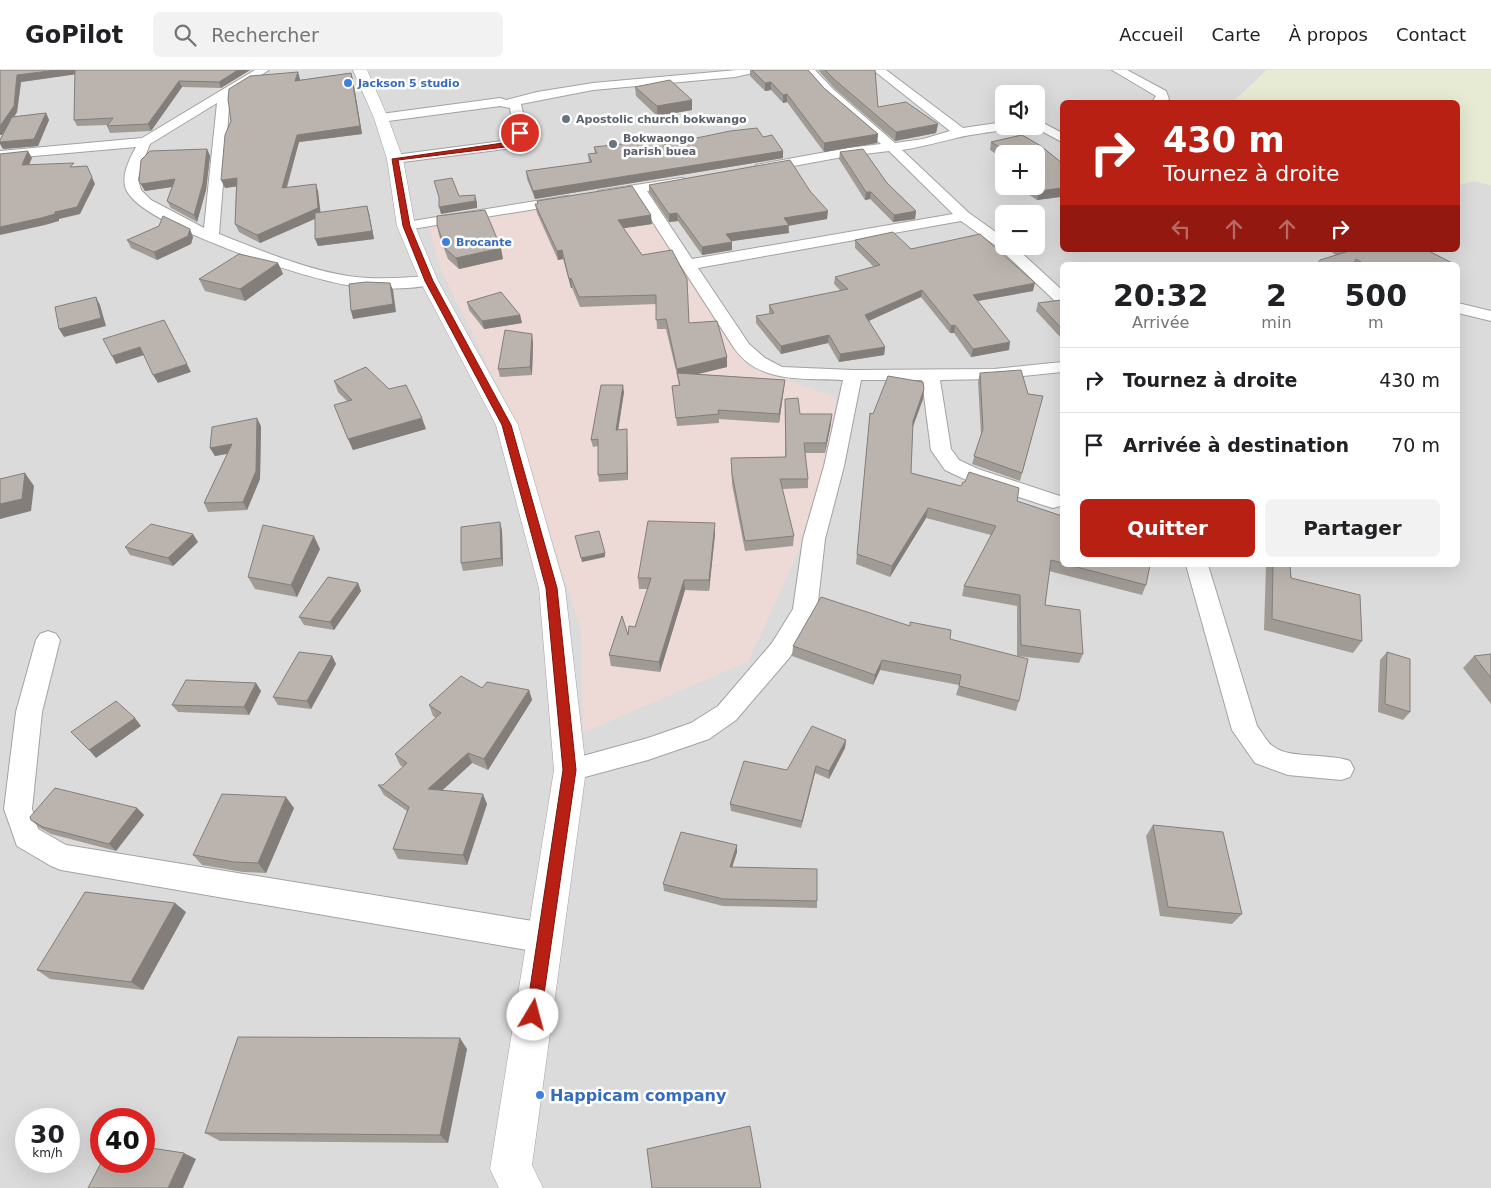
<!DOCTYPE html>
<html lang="fr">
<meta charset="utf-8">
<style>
:root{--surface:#fff;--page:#f2f2f2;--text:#202124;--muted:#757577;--line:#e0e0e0;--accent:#b82014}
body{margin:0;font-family:"DejaVu Sans",sans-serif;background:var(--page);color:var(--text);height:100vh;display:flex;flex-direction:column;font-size:19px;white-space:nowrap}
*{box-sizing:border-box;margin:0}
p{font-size:16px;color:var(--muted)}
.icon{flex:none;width:28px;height:28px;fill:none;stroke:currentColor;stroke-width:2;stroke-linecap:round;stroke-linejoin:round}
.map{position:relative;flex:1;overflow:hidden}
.side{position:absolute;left:1060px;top:192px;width:400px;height:305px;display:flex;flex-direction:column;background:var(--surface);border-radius:8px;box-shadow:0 5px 20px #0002}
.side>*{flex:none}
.guide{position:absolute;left:1060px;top:30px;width:400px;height:152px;border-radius:8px;box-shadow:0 5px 20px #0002;background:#b82014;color:#fff;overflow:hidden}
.tools{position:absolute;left:995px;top:15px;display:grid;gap:10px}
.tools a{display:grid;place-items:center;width:50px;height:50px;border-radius:8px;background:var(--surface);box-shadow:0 5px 20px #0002;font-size:25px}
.speed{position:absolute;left:15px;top:1038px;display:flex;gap:10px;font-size:25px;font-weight:700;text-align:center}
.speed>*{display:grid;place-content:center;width:65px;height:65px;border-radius:50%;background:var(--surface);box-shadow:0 5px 20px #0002;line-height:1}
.speed small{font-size:12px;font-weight:400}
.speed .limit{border:8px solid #d22;background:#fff;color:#111}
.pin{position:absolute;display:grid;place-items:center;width:42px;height:42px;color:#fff;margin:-21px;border:2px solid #fff;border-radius:50%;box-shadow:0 1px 5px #0007}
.me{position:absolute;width:55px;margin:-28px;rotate:8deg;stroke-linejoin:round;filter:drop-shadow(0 0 4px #0008)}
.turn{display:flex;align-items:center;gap:18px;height:105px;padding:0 20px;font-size:22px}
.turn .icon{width:65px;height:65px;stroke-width:2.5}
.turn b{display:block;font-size:35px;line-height:42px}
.lanes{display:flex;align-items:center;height:48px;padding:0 20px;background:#0003;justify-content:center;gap:25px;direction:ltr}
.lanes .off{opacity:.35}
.eta{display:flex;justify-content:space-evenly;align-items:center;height:85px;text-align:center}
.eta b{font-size:30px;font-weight:800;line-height:35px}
.action{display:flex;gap:10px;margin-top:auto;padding:10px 20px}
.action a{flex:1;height:58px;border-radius:8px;background:var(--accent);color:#fff;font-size:20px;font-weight:800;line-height:58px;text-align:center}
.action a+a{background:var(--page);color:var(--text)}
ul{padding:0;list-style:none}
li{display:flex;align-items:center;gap:15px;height:65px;padding:0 20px;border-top:1px solid var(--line)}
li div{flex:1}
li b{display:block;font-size:19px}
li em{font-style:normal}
header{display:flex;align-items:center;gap:30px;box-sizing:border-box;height:70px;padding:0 25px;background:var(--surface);border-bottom:1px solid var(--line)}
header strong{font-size:24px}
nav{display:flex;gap:28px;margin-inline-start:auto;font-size:18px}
.search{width:350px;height:45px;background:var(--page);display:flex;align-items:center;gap:12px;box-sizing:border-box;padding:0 18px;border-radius:8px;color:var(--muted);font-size:19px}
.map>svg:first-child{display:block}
</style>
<header>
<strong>GoPilot</strong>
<div class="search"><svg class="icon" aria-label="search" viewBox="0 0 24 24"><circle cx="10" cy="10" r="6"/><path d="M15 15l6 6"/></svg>Rechercher</div>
<nav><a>Accueil</a><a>Carte</a><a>À propos</a><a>Contact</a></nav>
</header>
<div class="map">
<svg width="1491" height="1118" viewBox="0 0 1491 1118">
<rect width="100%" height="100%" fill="#eeece5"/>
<path fill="#dcdbdb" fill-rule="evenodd" d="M0 0H1267L1233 32H1062V180H1458V115L1475 111 1491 115V1118H0ZM1004 24H1036V56H1004ZM1004 84H1036V116H1004ZM1004 144H1036V176H1004ZM1062 195H1458V495H1062ZM26 1049H69V1091H26ZM101 1049H144V1091H101Z"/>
<polygon fill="#edd9d6" points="636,124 709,241 749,297 836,327 837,379 803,471 749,591 583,663 581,561 513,346 442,202 428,156"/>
<polygon fill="#e8ebd3" points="1267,0 1491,0 1491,115 1475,111 1458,115 1458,32 1233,32"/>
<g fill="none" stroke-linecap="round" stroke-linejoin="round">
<g stroke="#a2a2a2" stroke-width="2">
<g id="minor">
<path d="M255 0H269L230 25 219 164C260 180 304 199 348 206 374 210 402 208 429 206L435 208 437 211 435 214C410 220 372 220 347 215 304 208 150 158 128 123 119 109 129 90 136 77L0 89V81L142 68ZM217 33 204 158 151 130 141 120 138 109 141 96 150 74Z"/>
<polygon points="737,0 759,0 757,2 735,7 593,20 521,34 527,63 519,73 505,79 395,93 388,89 395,85 502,71 514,62 510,38 500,36 381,52 375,48 381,44 500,28 506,30 537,22 593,13"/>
<path d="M803 0H815L833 19 895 73 923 69 950 61 873 0H886L963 58 1004 52V56H1010C1004 62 992 61 984 63 956 66 930 76 902 80L969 143 1004 168V176H1014L1062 220V233L1056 232 999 178 961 151 698 198 749 274 765 288 782 297 853 300 994 299 1062 292V302L994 309 940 310 951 379 959 390 978 399 1060 426 1062 433 1060 436 1053 438 1046 436 964 409 945 400 931 380 922 310H861L844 396 825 469 817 540 790 587 736 650 709 669 648 690 570 711 561 708 557 700 561 692 648 668 691 653 718 636 772 573 793 539 803 469 824 396 843 310C804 308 759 314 734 278L634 123 603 128 598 127 596 124 598 121 603 120 681 108 686 109 688 112 686 115 647 121 692 189 953 144 889 81 848 86 761 102 756 101 754 98 756 95 761 94 848 78 881 74 825 25Z"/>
<polygon points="1112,0 1127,0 1166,21 1169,29 1166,32 1152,32 1156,26"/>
<polygon points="1036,49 1062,63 1062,72 1032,56 1036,56"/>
<polygon points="567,126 572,127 574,130 572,133 406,160 401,159 399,156 401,153 406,152"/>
<polygon points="1458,233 1491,241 1491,251 1458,243"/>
<path d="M1186 495H1208L1257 656C1262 662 1267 673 1274 677 1290 689 1329 683 1350 691L1354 699 1350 707 1341 710 1288 705 1255 693 1232 660Z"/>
<polygon points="48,561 56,564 60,570 42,642 32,739 38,759 66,775 545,853 556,858 560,868 556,878 545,883 61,800 51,796 17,776 4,739 16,642 36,570 40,564"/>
</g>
</g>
<g stroke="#a2a2a2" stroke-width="1">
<polygon id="tertiary" points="353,0 367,0 388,48 403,89 415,156 438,211 518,355 565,518 586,700 532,1095 543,1118 499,1118 490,1099 554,700 539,518 496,355 420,211 397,156 387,89 374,48"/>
</g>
<use href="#minor" fill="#fff" fill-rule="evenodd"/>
<use href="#tertiary" fill="#fff" fill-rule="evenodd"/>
</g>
<g fill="#a19b96">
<polygon points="0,0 250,0 221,18 182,17 151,61 110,63 107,56 108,55 77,56 74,50 75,4 21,12 17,42 14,47 46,43 49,50 38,76 3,79 4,62"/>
<polygon points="750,0 808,0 824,18 878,64 877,73 824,82 787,32 783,33 771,20 765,21 750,6"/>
<polygon points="818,0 875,0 878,37 938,54 936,63 895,71 834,18"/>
<polygon points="351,3 353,10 362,64 299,72 287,118 318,121 320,143 369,143 374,169 318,176 315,149 260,173 239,162 235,154 236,116 225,118 300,9 300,10"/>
<polygon points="635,17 692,40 657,46 636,26"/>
<polygon points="1022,65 1041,76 1062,93 1062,128 1060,127 1037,130 1016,116 1036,116 1036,84 1004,84 1004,89 990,80 991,72"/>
<polygon points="763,67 783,81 783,88 535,129 527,109 526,101 589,93 588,84 595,84 594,77 663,75"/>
<polygon points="207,79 210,86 206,120 197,152 171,138 167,131 172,117 145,121 143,118 139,111"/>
<polygon points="840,82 887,113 916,141 915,149 893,152 870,129 865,130 839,89"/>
<polygon points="1004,94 1004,108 998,104 999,95"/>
<polygon points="649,115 827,149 789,155 789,163 731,171 732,180 702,185 678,151 669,152 649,122"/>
<polygon points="537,131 652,154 623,158 689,253 727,297 696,304 785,310 784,318 779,353 719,349 719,353 677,356 672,316 679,315 678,309 666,259 657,259 656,234 580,237 572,218 571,218 563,189 558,190 537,143 535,134 538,134"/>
<polygon points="437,155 503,189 459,199 448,189 439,165"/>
<polygon points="159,156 193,167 191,174 157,190 131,178 127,170"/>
<polygon points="855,170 911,179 1033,221 978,231 1009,280 971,287 954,263 950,263 921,227 869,251 885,277 884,285 839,292 828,273 781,284 756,253 756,246 769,244 769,235 841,221 834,214 835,207 874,197 855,178"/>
<polygon points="1328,180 1427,180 1453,195 1317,195 1336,185"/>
<polygon points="278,193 283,204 245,231 205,221 199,209"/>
<polygon points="467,232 520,245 522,253 484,259 469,240"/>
<polygon points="1062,232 1062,269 1036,241 1038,233"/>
<polygon points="533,272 532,305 500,307 498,299"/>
<polygon points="980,303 1028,324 1043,326 1020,411 972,394 981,365 978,311"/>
<polygon points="334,311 426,359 353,380 334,335 347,331 338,322"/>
<polygon points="624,322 618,360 627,366 628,410 599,412 598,405 598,376 593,377 591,370"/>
<polygon points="785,329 800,344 831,354 825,383 805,383 808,409 808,418 782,419 794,466 793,476 745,481 732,414 731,388 785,387"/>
<polygon points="923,329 913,357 911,403 1017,431 1062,446 1062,495 1150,495 1146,515 1142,525 1049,501 1045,535 1083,584 1079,593 1017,586 1017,536 962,526 964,516 991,465 926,448 890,507 856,494 869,354 873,344"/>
<polygon points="261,356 260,409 247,440 208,442 204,433 227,384 215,386 210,378"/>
<polygon points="502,460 503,496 463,501 461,493"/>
<polygon points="715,464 709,521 685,520 660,602 611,596 609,585 635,557 648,519 639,519 638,508"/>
<polygon points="198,472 173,496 130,485 125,477"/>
<polygon points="320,479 297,527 255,519 248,507"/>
<polygon points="1266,495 1290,495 1291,508 1362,571 1353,583 1264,560"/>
<polygon points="358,513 361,521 334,560 304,555 299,547"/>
<polygon points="950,569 1019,631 1016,641 956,625 959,615 880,600 873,615 792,586 793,576"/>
<polygon points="1387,582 1410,642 1403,650 1378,642 1380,590"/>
<polygon points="1491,584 1491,634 1463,598 1474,586"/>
<polygon points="332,586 336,594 311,639 278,635 273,627"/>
<polygon points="256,613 261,621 249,645 178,642 172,635"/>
<polygon points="482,618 529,620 532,630 488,700 472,693 442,720 487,734 467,795 398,789 393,779 407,741 384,725 378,715 383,715 403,697 400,695 395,684 436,648 433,646 429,635"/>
<polygon points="846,670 845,678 829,709 815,703 801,758 731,741 730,734 787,700"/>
<polygon points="137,738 144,745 116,781 51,764 40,758 31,750"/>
<polygon points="294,738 266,803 243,802 202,795 193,785"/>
<polygon points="1153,755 1242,844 1232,854 1160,846 1146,766"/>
<polygon points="737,775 737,782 732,797 817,831 817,838 723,836 664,821 663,814"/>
<polygon points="186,842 143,920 50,909 37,900"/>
<polygon points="467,979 448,1073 220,1071 205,1063"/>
</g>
<g fill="#837e7a">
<polygon points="57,0 76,0 78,4 21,12 17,42 2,65 0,65 0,56 17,5"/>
<polygon points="238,0 250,0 221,18 219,12"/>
<polygon points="298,2 300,9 298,18 295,11"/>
<polygon points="351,3 353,10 362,64 299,72 284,126 282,118 297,65"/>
<polygon points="179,11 182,17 151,61 148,54"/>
<polygon points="771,12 771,20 765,21 765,13"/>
<polygon points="787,24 787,32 783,33 783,25"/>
<polygon points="692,30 692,40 657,46 657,36"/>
<polygon points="46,43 49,50 38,76 3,79 0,74 0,72"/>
<polygon points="938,54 936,63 895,71 896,62"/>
<polygon points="878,64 877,73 824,82 824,73"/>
<polygon points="207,79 210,86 206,120 197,152 194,145"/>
<polygon points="28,81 32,88 26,102 22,95"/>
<polygon points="783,81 783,88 535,129 533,121"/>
<polygon points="87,96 95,114 80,144 59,149 59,151 45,155 0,165 0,157 55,142"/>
<polygon points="237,108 240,116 225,118 221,110"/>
<polygon points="175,109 178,116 145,121 141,114"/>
<polygon points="316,114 318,121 321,146 260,173 257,165"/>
<polygon points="1062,118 1060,127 1037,130 1039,121"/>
<polygon points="866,122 871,122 870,129 865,130"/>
<polygon points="475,125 477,133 477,138 441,144 439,137"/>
<polygon points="367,136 369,143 374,169 318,176 315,169"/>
<polygon points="828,141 827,149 788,156 789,163 726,172 726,164 784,148"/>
<polygon points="916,141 915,149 893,152 894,145"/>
<polygon points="677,143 678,151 669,152 669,144"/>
<polygon points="651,145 652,154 619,159 618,150"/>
<polygon points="190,159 193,167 191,174 157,190 154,182"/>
<polygon points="732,172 732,180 702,185 702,177"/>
<polygon points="501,178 503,189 459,199 456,188"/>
<polygon points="562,180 563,189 558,190 557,181"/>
<polygon points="278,193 283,204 245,231 240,219"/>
<polygon points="571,208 572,218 571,218 569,209"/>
<polygon points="390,213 393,220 396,242 353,249 351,241"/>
<polygon points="1035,213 1033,221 972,232 973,225"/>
<polygon points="922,220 921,227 864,253 865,245"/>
<polygon points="96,227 100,235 106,256 64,267 59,259"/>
<polygon points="520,245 522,253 484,259 482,251"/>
<polygon points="955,255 954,263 950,263 951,256"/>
<polygon points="532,264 533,272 532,305 530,297"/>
<polygon points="829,265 828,273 781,284 781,276"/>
<polygon points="1010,272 1009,280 971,287 973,279"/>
<polygon points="140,277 144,285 116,294 112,286"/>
<polygon points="885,277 884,285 839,292 840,284"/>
<polygon points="727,287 727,297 678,309 677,303 677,309 677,299"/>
<polygon points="187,294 191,302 158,313 153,305"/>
<polygon points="785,310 784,318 779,353 779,344"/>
<polygon points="623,315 624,322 617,367 616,360"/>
<polygon points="924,319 923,329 911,361 913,351"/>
<polygon points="832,344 831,354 825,383 826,373"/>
<polygon points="257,348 261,356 260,409 247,440 243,432"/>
<polygon points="422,348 426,359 353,380 348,369"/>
<polygon points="627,359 627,366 628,410 627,403"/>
<polygon points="232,374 236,382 215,386 210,378"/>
<polygon points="25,403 34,416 31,441 0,449 0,434"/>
<polygon points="928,438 926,448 890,507 892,496"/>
<polygon points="500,452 502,460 503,496 501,488"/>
<polygon points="715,453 715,464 709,521 709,510"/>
<polygon points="193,464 198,472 173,496 168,488"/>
<polygon points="314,466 320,479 297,527 291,515"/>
<polygon points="605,483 605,487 582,492 581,488"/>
<polygon points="684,510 685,520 660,602 659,592"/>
<polygon points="358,513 361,521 334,560 330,552"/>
<polygon points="332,586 336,594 311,639 307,631"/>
<polygon points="882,590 880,600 873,615 875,605"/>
<polygon points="256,613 261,621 249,645 244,637"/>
<polygon points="529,620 532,630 488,700 484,689"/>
<polygon points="135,648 141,656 96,688 89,680"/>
<polygon points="846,670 845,678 829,709 829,701"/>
<polygon points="468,683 472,693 433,729 428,719"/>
<polygon points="816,696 815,703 801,758 802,751"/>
<polygon points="483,724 487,734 467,795 463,785"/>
<polygon points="286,727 294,738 266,803 258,793"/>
<polygon points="137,738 144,745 116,781 109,774"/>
<polygon points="737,775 737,782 730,804 730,797"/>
<polygon points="175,833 186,842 143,920 131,912"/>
<polygon points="460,968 467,979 448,1073 440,1065"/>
<polygon points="184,1083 196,1089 183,1118 168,1118"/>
</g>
<g fill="#bbb4ae" stroke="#837e7a">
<polygon points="0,0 57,0 17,5 14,36 0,56"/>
<polygon points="75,0 238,0 219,12 179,11 148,54 107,56 113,48 74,50"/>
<polygon points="752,0 808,0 824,18 878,64 824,73 787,24 783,25 771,12 765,13"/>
<polygon points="825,0 875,0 878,37 906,32 938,54 896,62 835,10"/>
<polygon points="298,2 295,11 351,3 360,56 297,65 282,118 316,114 318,138 257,165 235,154 237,108 221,110 225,65 231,51 228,29 229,19 250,6"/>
<polygon points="670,10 692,30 657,36 635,17"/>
<polygon points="46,43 34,69 0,72 0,70 12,47"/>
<polygon points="757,58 763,67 772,65 783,81 533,121 526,101 592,92 588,84 597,83 594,77 659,70 663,75 730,61"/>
<polygon points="1022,65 1041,76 1062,93 1062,118 1039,121 1032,116 1036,116 1036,84 1011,84 991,72"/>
<polygon points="207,79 203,113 194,145 167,131 175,109 141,114 139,111 141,90 150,81"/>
<polygon points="863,79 887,113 916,141 894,145 871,122 866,122 840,82"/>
<polygon points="28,81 22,95 74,93 70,97 87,96 92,107 77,137 55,142 55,144 41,148 0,157 0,84"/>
<polygon points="790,90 810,121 828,141 784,148 789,155 726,164 732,172 702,177 677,143 669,144 649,115"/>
<polygon points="1004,94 1004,98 999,95"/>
<polygon points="452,108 459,126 475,125 475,131 439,137 439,127 434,111"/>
<polygon points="632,116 651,145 618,150 642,185 672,180 687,209 689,253 717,251 727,287 677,299 666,249 656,250 656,225 579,227 571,208 569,209 562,180 557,181 535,134 538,134 537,131"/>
<polygon points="367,136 372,161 315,169 315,143"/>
<polygon points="485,140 501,178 456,188 445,178 437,155 437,146"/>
<polygon points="163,146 190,159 188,166 154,182 127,170 159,156"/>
<polygon points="893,162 911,179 980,164 1035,213 973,225 1010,272 973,279 955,255 951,256 922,220 865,245 885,277 840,284 829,265 781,276 756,246 774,243 769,235 848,219 835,207 880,195 855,170"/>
<polygon points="1347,180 1427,180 1454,194 1450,195 1366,195 1356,189 1353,195 1317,195 1320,190 1349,181"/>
<polygon points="239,184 278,193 240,219 199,209"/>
<polygon points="366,212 390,213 393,234 351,241 349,214"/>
<polygon points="501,222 520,245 482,251 467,232"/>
<polygon points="96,227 101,248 59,259 55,237"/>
<polygon points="1061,230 1062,232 1062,259 1038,233"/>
<polygon points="164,250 187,294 153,305 140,277 112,286 103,269"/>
<polygon points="505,260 532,264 530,297 498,299"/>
<polygon points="366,297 389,319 406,315 422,348 348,369 334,335 352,330 334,311"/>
<polygon points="1021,300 1028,324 1043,326 1022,403 974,386 983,359 980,303"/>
<polygon points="677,303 785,310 779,344 718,340 719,344 676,348 672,316 680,315"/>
<polygon points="888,306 923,312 924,319 913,351 911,403 961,416 963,412 965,412 969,402 1019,418 1017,431 1062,446 1062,493 1051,490 1045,535 1080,540 1083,584 1021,575 1020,525 964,516 996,456 928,438 892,496 857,484 870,343 873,344"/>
<polygon points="601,315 623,315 616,360 627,359 627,403 598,405 598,369 591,370"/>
<polygon points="798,328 800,344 832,344 826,373 804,373 808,409 780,409 794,466 745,471 732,404 731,388 786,387 785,329"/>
<polygon points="257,348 256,401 243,432 204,433 232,374 210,378 212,357"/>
<polygon points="25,403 22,429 0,434 0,409"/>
<polygon points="648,451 715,453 709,510 684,510 659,592 609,585 622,546 628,565 629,556 635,557 651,508 638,508"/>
<polygon points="500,452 501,488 461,493 461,457"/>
<polygon points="151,454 193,464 168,488 125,477"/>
<polygon points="263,455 314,466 291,515 248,507"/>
<polygon points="599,461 605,483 581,488 575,466"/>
<polygon points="1069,495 1150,495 1146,515"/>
<polygon points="1273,495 1290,495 1291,508 1360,525 1362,571 1272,549"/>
<polygon points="328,507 358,513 330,552 299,547"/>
<polygon points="821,527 910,556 910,552 951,560 950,569 1028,589 1019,631 959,616 961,605 882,590 875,605 793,576"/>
<polygon points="299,582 332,586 307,631 273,627"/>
<polygon points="1387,582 1410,589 1410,642 1385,634"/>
<polygon points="1491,584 1491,608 1474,586"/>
<polygon points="461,606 482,618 487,612 529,620 484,689 468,683 428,719 483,724 463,785 393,779 409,737 378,715 383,715 407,693 395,684 441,643 429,635"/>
<polygon points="186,610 256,613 244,637 172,635"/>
<polygon points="116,631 135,648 89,680 71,662"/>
<polygon points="812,656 846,670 829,701 816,696 802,751 730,734 744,691 787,700"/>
<polygon points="55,718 137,738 109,774 43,757 31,750 30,747"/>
<polygon points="222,724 286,727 258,793 234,792 193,785"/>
<polygon points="1153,755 1223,762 1242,844 1168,837"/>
<polygon points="681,762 737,775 730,797 817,799 817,831 723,829 663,814"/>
<polygon points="85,822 175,833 131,912 37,900"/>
<polygon points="238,967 460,968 440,1065 205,1063"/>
<polygon points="750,1056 761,1118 652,1118 647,1079"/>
<polygon points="144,1077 184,1083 168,1118 88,1118 102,1091 144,1091"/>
</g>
<polygon fill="#b82014" stroke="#78150d" points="518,62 524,63 516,71 505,77 398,90 410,156 433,211 511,355 557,518 576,700 541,945 539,950 533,952 528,950 526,945 563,700 546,518 502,355 425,211 403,156 392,89 503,73 512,69"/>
<g fill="#3f7fe0" stroke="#fff" stroke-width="2">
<circle cx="348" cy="13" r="5"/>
<circle cx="446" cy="172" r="5"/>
<circle cx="540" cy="1025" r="5"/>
</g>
<g fill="#6b7280" stroke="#fff" stroke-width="2">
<circle cx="566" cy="49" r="5"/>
<circle cx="613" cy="74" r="5"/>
</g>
<g text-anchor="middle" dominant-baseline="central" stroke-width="5" stroke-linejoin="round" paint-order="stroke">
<g font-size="11" font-weight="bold" fill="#366cbe" stroke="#fff" text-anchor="start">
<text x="358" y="13">Jackson 5 studio</text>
<text x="456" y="172">Brocante</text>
</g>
<g font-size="11" font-weight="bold" fill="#5b616d" stroke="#fff" text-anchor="start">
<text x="576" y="49">Apostolic church bokwango</text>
<text x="623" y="68">Bokwaongo<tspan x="623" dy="13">parish buea</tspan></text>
</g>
<g font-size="16" font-weight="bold" fill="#366cbe" stroke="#fff" text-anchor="start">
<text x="550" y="1025">Happicam company</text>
</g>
</g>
</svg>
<div class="tools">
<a><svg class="icon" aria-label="sound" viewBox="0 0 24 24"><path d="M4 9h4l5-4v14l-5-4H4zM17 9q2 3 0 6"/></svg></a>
<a>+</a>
<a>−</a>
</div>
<div class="speed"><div>30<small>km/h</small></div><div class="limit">40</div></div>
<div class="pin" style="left:520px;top:63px;background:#d93025"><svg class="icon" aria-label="arrive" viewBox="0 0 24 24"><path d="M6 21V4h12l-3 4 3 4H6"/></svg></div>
<svg class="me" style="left:533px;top:945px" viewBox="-20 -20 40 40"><circle r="19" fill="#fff"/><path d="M0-13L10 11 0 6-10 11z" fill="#b82014"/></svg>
<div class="guide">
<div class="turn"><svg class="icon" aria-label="right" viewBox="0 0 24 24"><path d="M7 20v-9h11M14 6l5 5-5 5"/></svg><div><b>430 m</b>Tournez à droite</div></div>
<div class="lanes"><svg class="icon off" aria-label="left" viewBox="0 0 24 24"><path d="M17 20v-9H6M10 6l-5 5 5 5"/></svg><svg class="icon off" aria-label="ahead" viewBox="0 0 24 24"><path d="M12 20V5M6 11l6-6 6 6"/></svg><svg class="icon off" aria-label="ahead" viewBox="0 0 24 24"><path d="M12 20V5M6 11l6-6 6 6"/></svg><svg class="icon" aria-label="right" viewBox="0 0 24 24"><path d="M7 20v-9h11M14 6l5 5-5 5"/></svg></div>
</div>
<section class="side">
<div class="eta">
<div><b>20:32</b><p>Arrivée</p></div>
<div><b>2</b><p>min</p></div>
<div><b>500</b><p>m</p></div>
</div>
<ul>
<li><svg class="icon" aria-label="right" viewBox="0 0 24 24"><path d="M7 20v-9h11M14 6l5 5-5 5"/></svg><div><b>Tournez à droite</b></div><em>430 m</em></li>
<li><svg class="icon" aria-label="arrive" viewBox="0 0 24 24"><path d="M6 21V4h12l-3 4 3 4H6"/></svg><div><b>Arrivée à destination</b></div><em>70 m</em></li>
</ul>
<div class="action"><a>Quitter</a><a>Partager</a></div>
</section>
</div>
